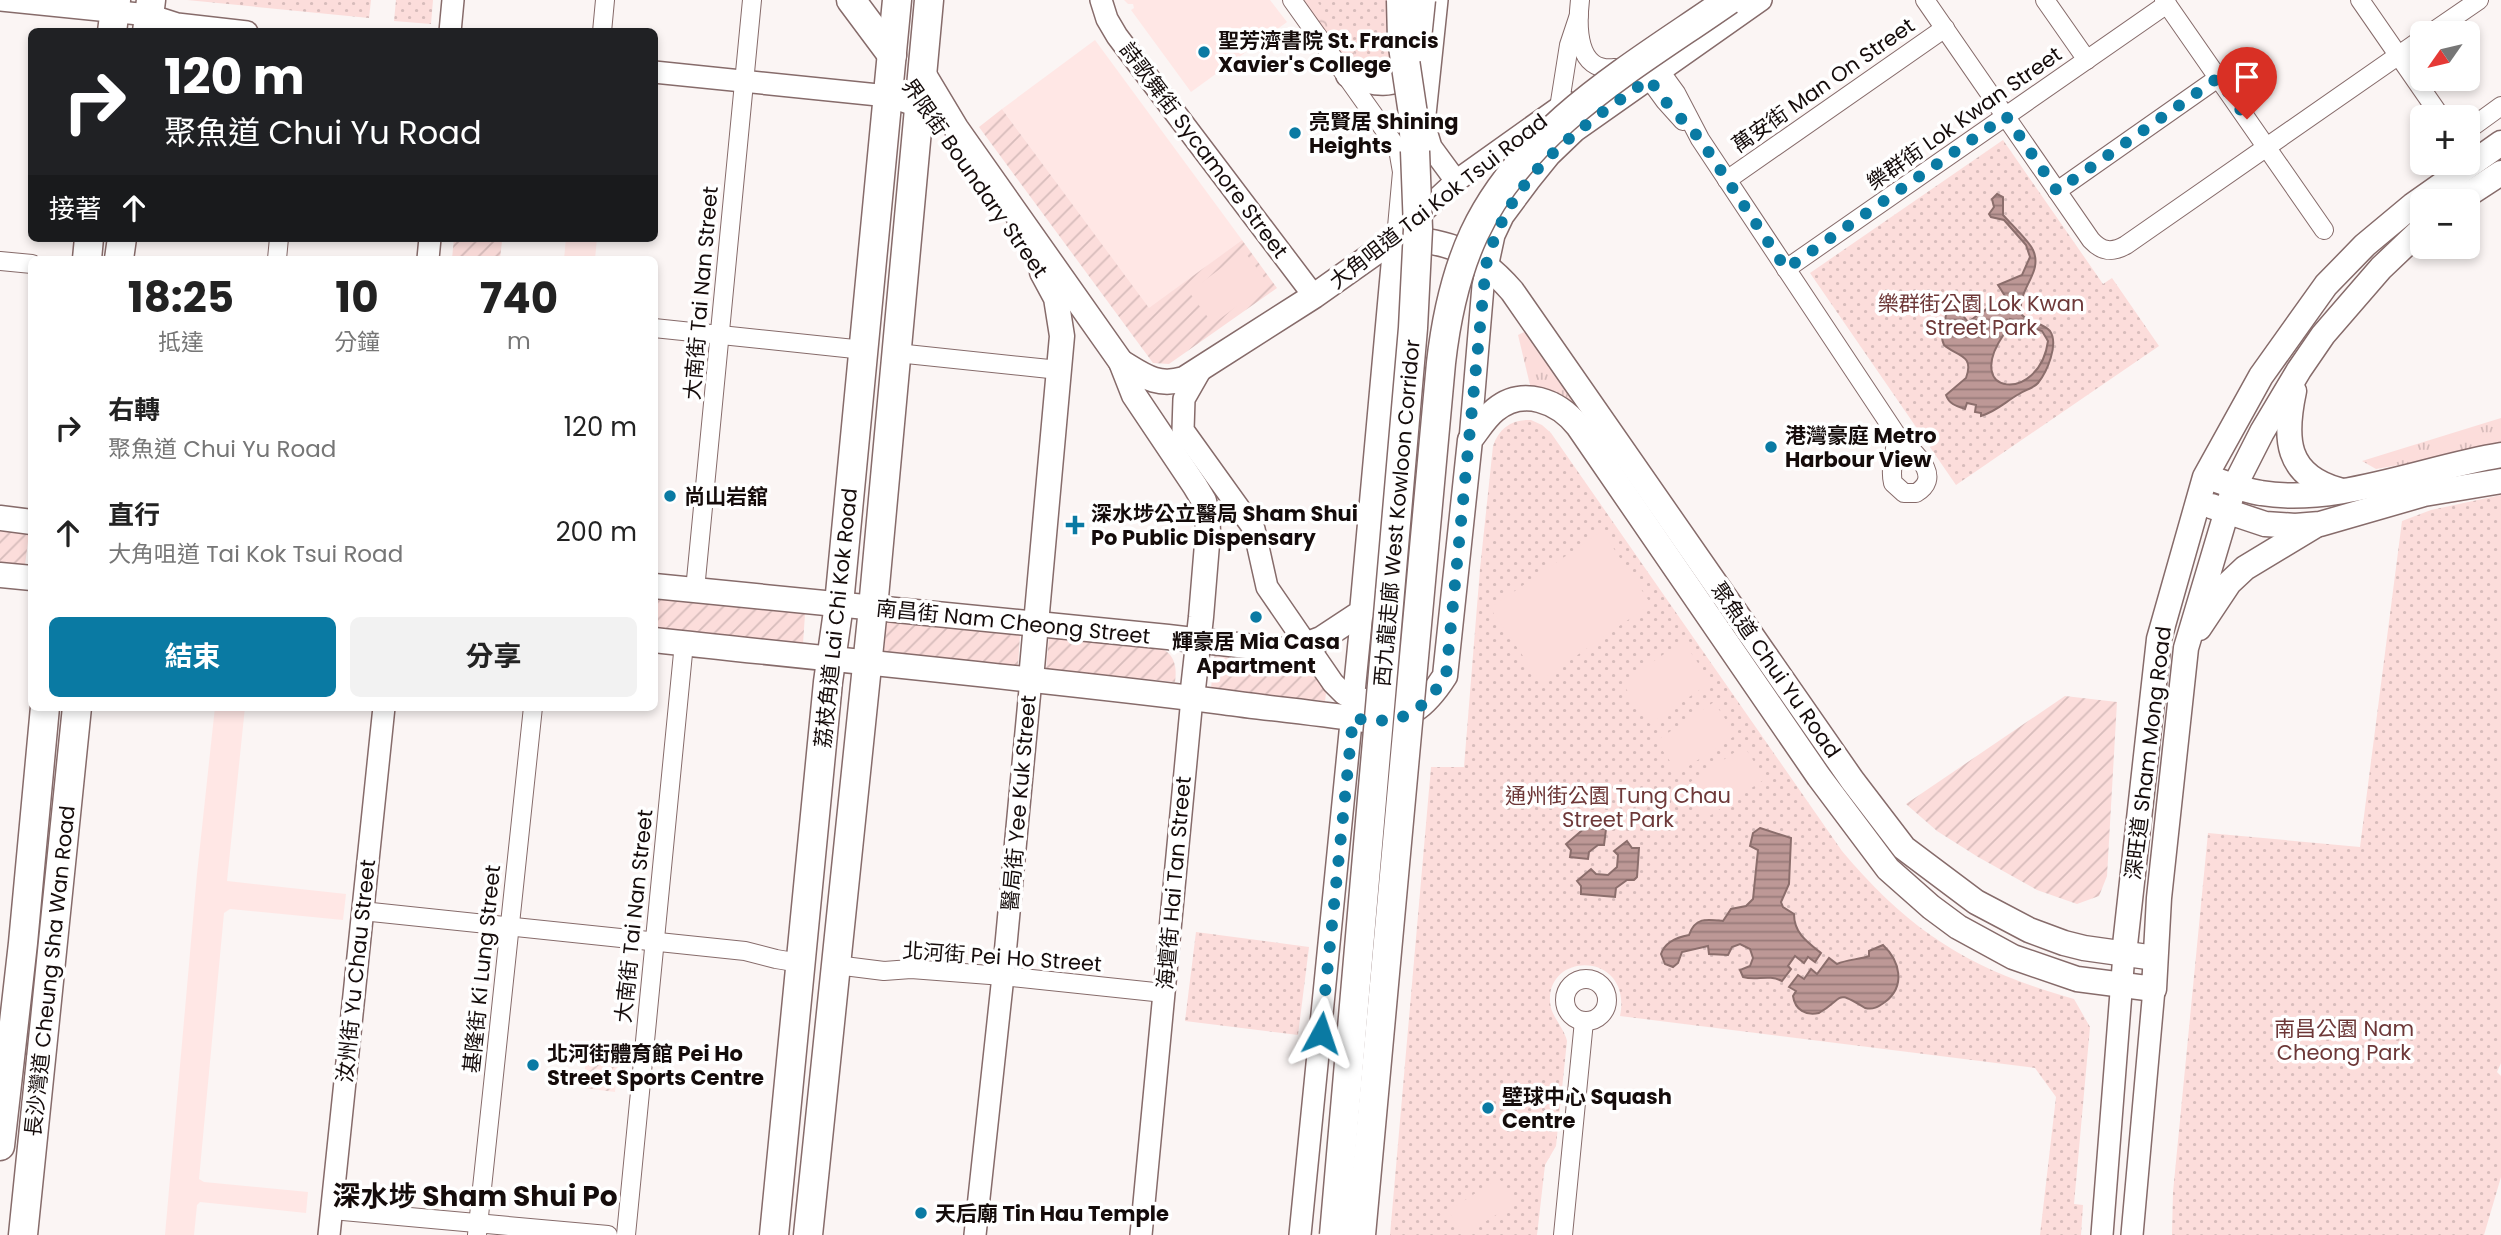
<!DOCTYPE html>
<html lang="zh-TW">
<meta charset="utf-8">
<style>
:root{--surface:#fff;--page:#f2f2f2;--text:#222;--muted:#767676;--accent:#0a7aa3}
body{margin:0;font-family:Poppins,"Noto Sans TC",sans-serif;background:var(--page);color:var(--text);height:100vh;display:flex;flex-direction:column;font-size:26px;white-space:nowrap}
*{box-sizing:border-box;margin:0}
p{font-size:23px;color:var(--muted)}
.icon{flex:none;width:38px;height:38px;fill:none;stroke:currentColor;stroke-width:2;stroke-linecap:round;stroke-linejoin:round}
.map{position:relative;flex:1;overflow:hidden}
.drawer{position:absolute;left:28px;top:256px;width:630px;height:455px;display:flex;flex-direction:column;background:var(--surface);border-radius:10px;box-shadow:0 4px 10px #0003}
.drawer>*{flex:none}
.guide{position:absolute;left:28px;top:28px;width:630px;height:214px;border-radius:10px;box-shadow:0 4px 10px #0003;background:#202124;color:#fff;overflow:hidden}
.needle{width:46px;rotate:236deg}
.tools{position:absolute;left:2410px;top:21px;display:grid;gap:14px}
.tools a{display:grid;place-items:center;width:70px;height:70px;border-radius:10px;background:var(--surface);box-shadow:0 4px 10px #0003;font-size:35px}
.pin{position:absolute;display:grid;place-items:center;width:60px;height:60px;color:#fff;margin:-72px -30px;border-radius:50% 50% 50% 0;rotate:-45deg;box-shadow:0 0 7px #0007}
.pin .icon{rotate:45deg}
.me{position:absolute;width:77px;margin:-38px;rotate:5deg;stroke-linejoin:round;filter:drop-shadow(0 0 5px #0008)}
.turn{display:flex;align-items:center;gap:24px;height:147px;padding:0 21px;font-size:32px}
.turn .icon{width:91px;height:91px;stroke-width:2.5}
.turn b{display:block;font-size:49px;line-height:60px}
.then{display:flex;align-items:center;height:66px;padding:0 21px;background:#0003;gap:14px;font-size:26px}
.eta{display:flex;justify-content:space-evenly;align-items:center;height:119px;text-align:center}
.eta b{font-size:42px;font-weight:700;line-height:49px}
.button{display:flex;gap:14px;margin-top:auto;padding:14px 21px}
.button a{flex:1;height:80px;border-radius:10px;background:var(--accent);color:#fff;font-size:28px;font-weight:700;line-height:80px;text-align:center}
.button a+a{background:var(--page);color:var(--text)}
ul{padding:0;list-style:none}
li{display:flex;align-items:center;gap:21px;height:105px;padding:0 21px}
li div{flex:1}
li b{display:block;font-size:26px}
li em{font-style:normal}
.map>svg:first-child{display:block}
</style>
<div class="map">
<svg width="2501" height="1235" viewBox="0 0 2501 1235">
<defs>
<pattern id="industrial-furrows" width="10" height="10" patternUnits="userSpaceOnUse" patternTransform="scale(1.75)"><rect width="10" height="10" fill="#ffe7e5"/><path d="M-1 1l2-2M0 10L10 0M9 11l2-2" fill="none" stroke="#dac5c3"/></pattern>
<pattern id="grass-tufts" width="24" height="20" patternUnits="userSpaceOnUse" patternTransform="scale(1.75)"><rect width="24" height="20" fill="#fcdddb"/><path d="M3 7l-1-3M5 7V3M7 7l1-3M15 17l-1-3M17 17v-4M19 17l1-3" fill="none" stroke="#d7bcbb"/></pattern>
<pattern id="forest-crowns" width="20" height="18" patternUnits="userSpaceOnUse" patternTransform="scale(1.75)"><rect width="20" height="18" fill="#fcdddb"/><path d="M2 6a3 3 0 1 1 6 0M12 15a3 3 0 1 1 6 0" fill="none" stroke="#d7bcbb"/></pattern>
<pattern id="park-dots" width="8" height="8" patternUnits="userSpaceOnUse" patternTransform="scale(1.75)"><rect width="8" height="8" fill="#fcdddb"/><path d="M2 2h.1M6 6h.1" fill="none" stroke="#d7bcbb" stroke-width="1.8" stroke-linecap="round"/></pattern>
<pattern id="garden-furrows" width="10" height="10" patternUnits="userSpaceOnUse" patternTransform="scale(1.75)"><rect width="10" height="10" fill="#fcdddb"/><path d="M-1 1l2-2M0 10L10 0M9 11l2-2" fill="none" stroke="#d7bcbb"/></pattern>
<pattern id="water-rules" width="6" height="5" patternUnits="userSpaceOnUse" patternTransform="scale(1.75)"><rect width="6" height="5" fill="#bd9896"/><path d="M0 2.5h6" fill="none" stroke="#987a79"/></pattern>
</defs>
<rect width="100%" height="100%" fill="#fbf5f4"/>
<g fill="#ffe7e5">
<polygon points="1124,0 1270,0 1287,22 1191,92 1131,10 1134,8 1133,4 1128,4"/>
<polygon points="1095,40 1242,240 1149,309 1002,109"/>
<polygon points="566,238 597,238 595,259 564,259"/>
<polygon points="215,707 245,707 227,881 346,894 343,920 230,909 224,913 199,1179 204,1182 308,1192 306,1213 200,1202 197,1205 194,1235 165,1235 197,874"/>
</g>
<polygon fill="url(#industrial-furrows)" points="586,1058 618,1061 615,1092 583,1088"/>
<g fill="url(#grass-tufts)">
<polygon points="1524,332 1575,405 1571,408 1531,389 1518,335"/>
<polygon points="2501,418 2501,447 2376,469 2362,461"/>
</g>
<path fill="url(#forest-crowns)" d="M1304 0H1356L1373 56C1364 61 1355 66 1346 61 1334 54 1307 13 1304 0Z"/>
<g fill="url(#park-dots)">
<polygon points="187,0 371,0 369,18"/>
<polygon points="396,0 433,0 431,24 394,21"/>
<polygon points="1316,0 1420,0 1401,59 1392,66 1381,67 1360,60"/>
<polygon points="2003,140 2103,284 2112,278 2159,346 1956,485 1810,273"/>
<path d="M1531 420 1542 425 1551 433 1842 851C1911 933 1971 970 2074 999L2090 1027 2074 1204 2083 1205 2081 1235H2040L2056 1097 2035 1068 1620 1016C1633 952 1547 950 1550 1002 1551 1017 1564 1027 1567 1041L1556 1146 1545 1165 1537 1235H1390L1431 767H1464L1480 569 1493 446C1499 428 1512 419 1531 420Z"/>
<polygon points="2501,495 2501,1063 2497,1072 2501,1076 2501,1177 2484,1235 2172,1235 2173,1192 2208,833 2360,847 2402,521 2431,510"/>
<polygon points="1196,932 1309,947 1298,1035 1185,1021"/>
</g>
<g fill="url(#garden-furrows)">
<polygon points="1002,109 1149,308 1242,240 1277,288 1169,364 1153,363 979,127"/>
<polygon points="454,238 502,241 500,259 452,259"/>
<polygon points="0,531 29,534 25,565 0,563"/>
<polygon points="655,598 805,614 803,644 655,629"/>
<polygon points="887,621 1020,635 1018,666 884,652"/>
<path d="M1049 637 1160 648C1175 654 1177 667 1175 682L1046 669Z"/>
<polygon points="1214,656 1280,663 1304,660 1326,693 1325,701 1211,689"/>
<polygon points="2065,696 2117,702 2107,876 2099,896 2077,904 2037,890 1978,857 1937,831 1906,804"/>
</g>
<g fill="#fcdddb">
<polygon points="1244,251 1268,283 1213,324 1189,292"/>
<polygon points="1602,531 1651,604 1540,681 1490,608"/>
<polygon points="1683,641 1711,682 1650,724 1622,683"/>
<polygon points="1714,702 1736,735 1678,773 1656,741"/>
<polygon points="1744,746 1765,779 1708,817 1686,785"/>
<polygon points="1499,1178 1515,1203 1464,1235 1448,1211"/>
</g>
<g fill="url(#water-rules)" stroke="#8b6e6c" stroke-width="2" fill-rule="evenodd">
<path d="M1997 194 2003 197V215C2010 223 2030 242 2033 250 2044 274 2015 290 2022 315 2030 324 2042 322 2050 331 2059 344 2047 372 2038 383 2034 388 2025 390 2019 394 2005 402 1997 411 1981 416V413L1975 412 1976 405 1967 403 1965 409C1956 406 1949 404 1946 395L1966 378C1975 354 1956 356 1944 345 1938 332 1947 324 1946 311L1955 305 1968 322 2005 296 1998 285 2022 275 2030 257 2026 245 2004 220 1991 217 1989 214 1994 207 1992 199ZM2010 319 2015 321 2017 329 2021 331 2036 329 2042 331 2048 341C2040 403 1961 397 2004 334 2007 329 2007 324 2010 319Z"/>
<polygon points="1593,821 1600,829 1606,829 1604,845 1598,845 1589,852 1588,859 1570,857 1571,850 1566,844"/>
<path d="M1760 828 1791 838 1789 884 1781 902 1783 907 1794 914C1794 933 1807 942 1821 953L1815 962 1808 957 1804 963 1795 956 1788 966 1791 969 1782 981C1768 974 1757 981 1743 977L1740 970 1750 966 1753 958 1750 949 1740 944 1732 947 1728 955 1709 954 1708 946 1682 952 1678 963 1673 967 1665 964 1661 954C1665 942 1678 937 1689 935 1695 917 1707 919 1723 921L1731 909 1746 906 1753 899 1758 850 1750 846 1753 833Z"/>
<polygon points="1627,841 1632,848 1639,848 1637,877 1634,880 1627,880 1616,888 1615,897 1581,894 1581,886 1577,881 1591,869 1596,874 1608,875 1617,867 1618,855 1614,851"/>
<path d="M1883 945C1900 961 1906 986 1885 1002 1878 1007 1873 1010 1865 1008 1834 989 1845 998 1819 1013 1806 1016 1795 1010 1793 996L1796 991 1789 987 1798 975 1804 979 1811 969 1817 974 1829 958 1837 964C1848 959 1858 960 1869 956V951Z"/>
</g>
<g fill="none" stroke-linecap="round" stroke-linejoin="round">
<g stroke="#866b6a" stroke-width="20">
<g id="minor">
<polyline points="1292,0 1398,149 1402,172 1396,238"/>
<path d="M1580 0C1577 26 1576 73 1615 68"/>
<path d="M1925 0 2091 240C2102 252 2112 253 2126 245L2422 39"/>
<polyline points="2045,0 2087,60"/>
<polyline points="2164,0 2324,230"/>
<polyline points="2360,0 2441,117"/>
<polyline points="602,32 605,0"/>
<polyline points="2431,33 2479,0"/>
<path d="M1660 71 1676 93 1700 139 1896 434C1909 449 1946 475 1916 493H1904L1893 483C1889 467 1897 450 1896 434"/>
<polyline points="1649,79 1665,101 1683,121"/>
<polyline points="1559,108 1569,45 1579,15"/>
<polyline points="2468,130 2501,106"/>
<polyline points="1727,180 1945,28"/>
<polyline points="2057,191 2218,78"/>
<polyline points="277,259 279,238"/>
<polyline points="0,261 32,264"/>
<polyline points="1786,269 2167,4"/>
<polyline points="654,328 864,350"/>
<polyline points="897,353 1059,370"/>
<polyline points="695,590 752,0"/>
<polyline points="362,911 745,951 776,959 800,963"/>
<polyline points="836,965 884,971 911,969 1003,976 1164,993"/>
<circle cx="1586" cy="1000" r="21"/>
<polyline points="332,1210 608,1235"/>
<polyline points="477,1235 533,707"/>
<polyline points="626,1235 684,643"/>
<polyline points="1563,1235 1584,1021"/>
</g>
</g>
<g stroke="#866b6a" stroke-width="24">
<g id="tertiary">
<polyline points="0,0 149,15 177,24 247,32"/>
<polyline points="1101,0 1107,19 1117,36 1314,296"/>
<polyline points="1437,0 1424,124 1431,147 1456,181"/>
<polyline points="450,32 453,0"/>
<polyline points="654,72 888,96 921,107"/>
<path d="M1347 76C1373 86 1394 90 1417 70"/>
<polyline points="1413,221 1456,181 1567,102"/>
<polyline points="428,259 430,238"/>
<polyline points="1200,371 1184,399 1183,430 1254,529 1267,587 1333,683 1344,694 1354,700"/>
<polyline points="1470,440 1483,286 1494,235 1503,216 1529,181 1550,155 1575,131 1761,0"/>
<polyline points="329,1235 384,707"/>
<polyline points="975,1235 1003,976 1031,679"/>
<polyline points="1141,1235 1192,698"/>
<polyline points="1300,1235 1362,612"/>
<polyline points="2102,1235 2124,954"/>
<polyline points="2132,1235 2154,989"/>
</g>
</g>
<g stroke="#866b6a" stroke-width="27">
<g id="secondary">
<polyline points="923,73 956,128 1121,362 1134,395 1195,486 1204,501 1207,514 1208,532 1201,617 1192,698"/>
<polyline points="2458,201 2501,173"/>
<path d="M1399 238C1450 241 1478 252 1512 291L1852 780 1904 848 1976 902 2029 930 2064 943 2084 948 2155 958"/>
<path d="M1121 362C1144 376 1157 387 1184 379L1314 296 1396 238"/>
<path d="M2294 391C2284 438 2285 475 2339 490"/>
<path d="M2219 481C2233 486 2247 491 2261 493 2336 506 2426 467 2501 455"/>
<polyline points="2211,506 2265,524 2295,526 2320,524 2424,494 2501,481"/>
<polyline points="0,518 32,522"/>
<polyline points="0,575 32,578"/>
<polyline points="654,586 1168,637 1281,650 1294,649 1321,639 1362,612 1396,238"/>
<polyline points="2199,628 2229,583 2245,568 2313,527"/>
<path d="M654 640C844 661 1034 678 1223 702 1272 709 1321 713 1370 721 1409 720 1425 707 1445 676L1470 440C1478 430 1485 418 1495 410 1523 387 1558 401 1578 426L1819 777 1888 869 1931 907 1958 927 2013 957 2077 979 2154 989 2159 898 2186 648 2234 487 2262 432 2299 370 2323 335 2381 268 2422 229"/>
<polyline points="1031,679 1062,336 1056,298 1042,272"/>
<polyline points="1354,700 1399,704"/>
<polyline points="2124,954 2159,639 2205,477 2261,376 2326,285 2365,245 2413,205 2501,143"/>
</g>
</g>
<g stroke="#866b6a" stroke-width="31">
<g id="primary">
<polyline points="851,0 892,55"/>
<polyline points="112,32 116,0"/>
<polyline points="147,32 151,0"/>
<polyline points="87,259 89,238"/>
<polyline points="119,259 122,238"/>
<polyline points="0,1146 23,943 45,707"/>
<polyline points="23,1235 77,707"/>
<polyline points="774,1235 828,682 839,604 897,0"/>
<polyline points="808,1235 873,608 929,0"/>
</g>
</g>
<g stroke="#866b6a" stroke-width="31">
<polyline id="trunk" points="1413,114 1415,151"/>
</g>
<use href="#minor" stroke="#fff" stroke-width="18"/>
<use href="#tertiary" stroke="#fff" stroke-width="21"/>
<use href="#secondary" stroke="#fff" stroke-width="24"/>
<use href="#primary" stroke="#fff" stroke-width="28"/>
<use href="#trunk" stroke="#fff" stroke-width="28"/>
<g stroke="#866b6a" stroke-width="31" stroke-linecap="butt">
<g id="trunk-bridge">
<polyline points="1401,0 1402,40 1413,114"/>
<polyline points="1416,48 1421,0"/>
<polyline points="1334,1235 1413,328 1418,229 1415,151"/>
<path d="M1361 1235 1441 363C1446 319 1455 275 1474 234 1524 127 1636 65 1729 0"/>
</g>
</g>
<use href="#trunk-bridge" stroke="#fff" stroke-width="28"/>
</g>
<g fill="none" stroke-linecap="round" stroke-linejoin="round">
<path stroke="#0a7aa3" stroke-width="12" stroke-dasharray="0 21.6" d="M1321 1033 1353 718C1401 726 1419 715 1446 676L1486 265C1510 173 1576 131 1649 79L1665 101 1700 139 1786 269 2006 116 2057 191 2218 78 2247 119"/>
</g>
<g fill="#0a7aa3" stroke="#fff" stroke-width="2.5">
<circle cx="1204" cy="52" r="7"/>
<circle cx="1295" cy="133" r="7"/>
<circle cx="1771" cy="447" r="7"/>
<circle cx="670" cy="496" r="7"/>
<path d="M1071.5 514.5h7v7h7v7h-7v7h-7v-7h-7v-7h7z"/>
<circle cx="1256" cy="617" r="7"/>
<circle cx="533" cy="1065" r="7"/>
<circle cx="1488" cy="1108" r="7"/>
<circle cx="921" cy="1213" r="7"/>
</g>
<g text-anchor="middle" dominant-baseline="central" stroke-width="7" stroke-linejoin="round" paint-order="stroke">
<g font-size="21" font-weight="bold" fill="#150c0b" stroke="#fff" text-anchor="start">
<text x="1218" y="40">聖芳濟書院 St. Francis<tspan x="1218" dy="24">Xavier's College</tspan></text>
<text x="1309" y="121">亮賢居 Shining<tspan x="1309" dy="24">Heights</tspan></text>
<text x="1785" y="435">港灣豪庭 Metro<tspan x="1785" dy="24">Harbour View</tspan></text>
<text x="684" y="496">尚山岩舘</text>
<text x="1091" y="513">深水埗公立醫局 Sham Shui<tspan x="1091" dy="24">Po Public Dispensary</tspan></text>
<text x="1256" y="641" text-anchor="middle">輝豪居 Mia Casa<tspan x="1256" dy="24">Apartment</tspan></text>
<text x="547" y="1053">北河街體育館 Pei Ho<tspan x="547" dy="24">Street Sports Centre</tspan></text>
<text x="1502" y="1096">壁球中心 Squash<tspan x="1502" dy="24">Centre</tspan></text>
<text x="935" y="1213">天后廟 Tin Hau Temple</text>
</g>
<g font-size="21" fill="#150c0b" stroke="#fff">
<text transform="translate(1823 85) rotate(-35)">萬安街 Man On Street</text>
<text transform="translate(1964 118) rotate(-35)">樂群街 Lok Kwan Street</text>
<text transform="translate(1204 150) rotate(53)">詩歌舞街 Sycamore Street</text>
<text transform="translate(975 178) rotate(55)">界限街 Boundary Street</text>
<text transform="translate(1438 201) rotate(-38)">大角咀道 Tai Kok Tsui Road</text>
<text transform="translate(701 293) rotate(-85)">大南街 Tai Nan Street</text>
<text transform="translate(1397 513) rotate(-85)">西九龍走廊 West Kowloon Corridor</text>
<text transform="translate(836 618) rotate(-84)">荔枝角道 Lai Chi Kok Road</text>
<text transform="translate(1013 622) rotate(6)">南昌街 Nam Cheong Street</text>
<text transform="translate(1776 670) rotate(55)">聚魚道 Chui Yu Road</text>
<text transform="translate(2148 753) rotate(-83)">深旺道 Sham Mong Road</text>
<text transform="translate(1019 803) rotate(-85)">醫局街 Yee Kuk Street</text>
<text transform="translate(1174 883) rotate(-85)">海壇街 Hai Tan Street</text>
<text transform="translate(634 916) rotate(-84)">大南街 Tai Nan Street</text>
<text transform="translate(1002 957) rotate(4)">北河街 Pei Ho Street</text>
<text transform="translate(482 969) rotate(-84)">基隆街 Ki Lung Street</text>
<text transform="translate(50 971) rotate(-84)">長沙灣道 Cheung Sha Wan Road</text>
<text transform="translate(356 971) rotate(-84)">汝州街 Yu Chau Street</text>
</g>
<g font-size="21" fill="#6d3838" stroke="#fff">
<text x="1981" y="303">樂群街公園 Lok Kwan<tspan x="1981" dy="24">Street Park</tspan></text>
<text x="1618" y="795">通州街公園 Tung Chau<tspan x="1618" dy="24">Street Park</tspan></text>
<text x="2344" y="1028">南昌公園 Nam<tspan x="2344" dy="24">Cheong Park</tspan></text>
</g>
<g font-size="28" font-weight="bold" fill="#150c0b" stroke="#fff">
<text x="475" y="1196">深水埗 Sham Shui Po</text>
</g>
</g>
</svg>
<div class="tools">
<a><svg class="needle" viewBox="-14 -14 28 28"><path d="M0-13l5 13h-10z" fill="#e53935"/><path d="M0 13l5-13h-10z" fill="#767676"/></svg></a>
<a>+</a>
<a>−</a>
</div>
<div class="pin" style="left:2247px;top:119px;background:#d93025"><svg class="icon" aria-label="arrive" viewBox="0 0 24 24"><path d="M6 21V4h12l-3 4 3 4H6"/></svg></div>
<svg class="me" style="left:1321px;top:1033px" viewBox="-20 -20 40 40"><path d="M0-17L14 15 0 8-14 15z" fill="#0a7aa3" stroke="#fff" stroke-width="4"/></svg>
<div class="guide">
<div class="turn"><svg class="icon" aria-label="right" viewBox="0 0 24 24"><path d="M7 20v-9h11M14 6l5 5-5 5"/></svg><div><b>120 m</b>聚魚道 Chui Yu Road</div></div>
<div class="then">接著<svg class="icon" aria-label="ahead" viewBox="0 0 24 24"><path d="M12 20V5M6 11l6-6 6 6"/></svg></div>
</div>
<section class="drawer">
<div class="eta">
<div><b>18:25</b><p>抵達</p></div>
<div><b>10</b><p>分鐘</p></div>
<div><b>740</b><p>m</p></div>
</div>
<ul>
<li><svg class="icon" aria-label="right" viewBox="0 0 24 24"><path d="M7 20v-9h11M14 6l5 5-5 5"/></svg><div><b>右轉</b><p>聚魚道 Chui Yu Road</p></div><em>120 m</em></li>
<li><svg class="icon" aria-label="ahead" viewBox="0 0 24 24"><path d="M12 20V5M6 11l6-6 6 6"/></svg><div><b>直行</b><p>大角咀道 Tai Kok Tsui Road</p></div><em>200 m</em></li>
</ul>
<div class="button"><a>結束</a><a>分享</a></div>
</section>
</div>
